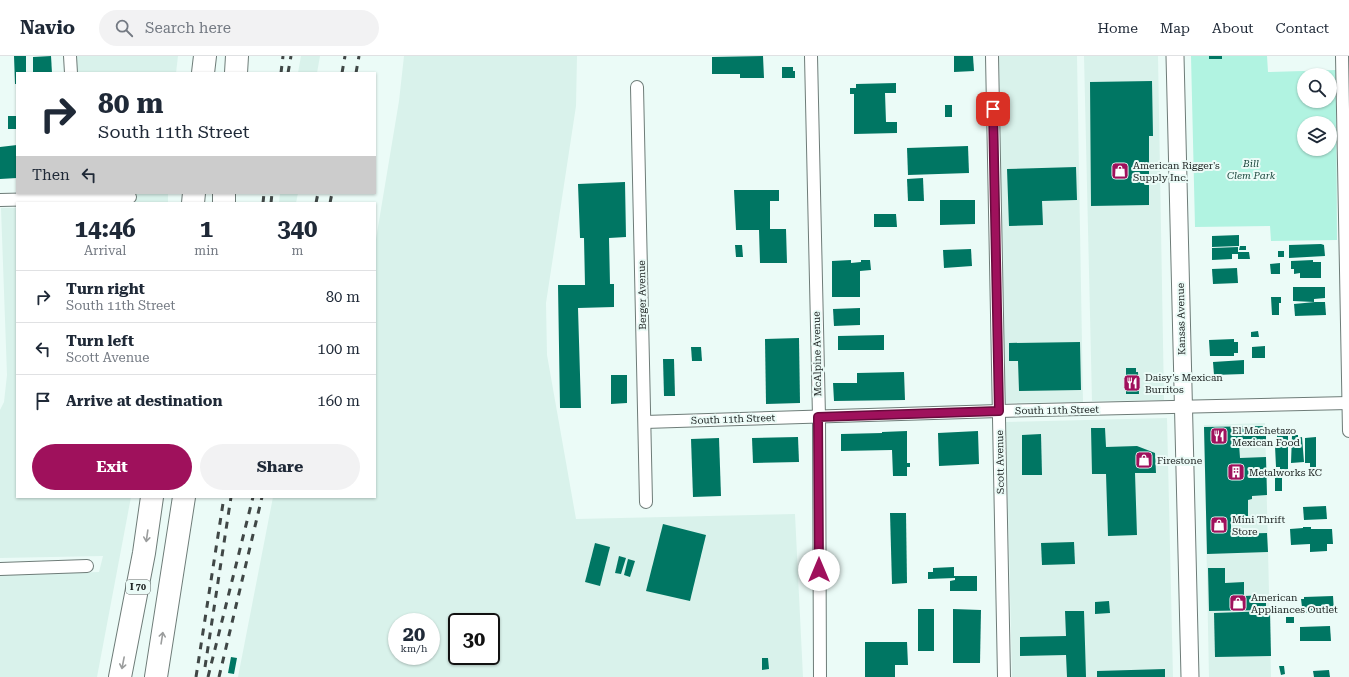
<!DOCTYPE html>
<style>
:root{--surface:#fff;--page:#f2f2f3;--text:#1f2937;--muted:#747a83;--line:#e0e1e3;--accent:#9f115c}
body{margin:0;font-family:"Roboto Serif",serif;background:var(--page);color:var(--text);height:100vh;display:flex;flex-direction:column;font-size:15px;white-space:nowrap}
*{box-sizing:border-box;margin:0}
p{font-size:13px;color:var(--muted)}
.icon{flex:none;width:22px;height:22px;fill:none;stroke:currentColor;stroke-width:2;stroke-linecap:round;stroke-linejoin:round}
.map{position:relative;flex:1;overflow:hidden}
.panel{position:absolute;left:16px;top:146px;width:360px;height:296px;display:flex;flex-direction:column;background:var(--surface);border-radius:0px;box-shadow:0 1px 3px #0004}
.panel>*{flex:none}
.banner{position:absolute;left:16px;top:16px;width:360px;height:122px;border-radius:0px;box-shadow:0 1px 3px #0004;background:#fff;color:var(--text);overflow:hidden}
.tools{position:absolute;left:1297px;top:12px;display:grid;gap:8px}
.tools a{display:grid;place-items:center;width:40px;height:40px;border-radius:50%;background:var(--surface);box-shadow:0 1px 3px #0004;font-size:20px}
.speed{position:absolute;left:388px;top:557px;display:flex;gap:8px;font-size:20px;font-weight:700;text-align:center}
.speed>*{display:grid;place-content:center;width:52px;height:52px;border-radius:50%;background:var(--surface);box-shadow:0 1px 3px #0004;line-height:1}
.speed small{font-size:10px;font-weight:400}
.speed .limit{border:2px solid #111;border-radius:6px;background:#fff;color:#111}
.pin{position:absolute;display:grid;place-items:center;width:34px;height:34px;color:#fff;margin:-17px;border-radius:8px;box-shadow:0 2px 6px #0006}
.me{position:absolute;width:44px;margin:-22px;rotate:0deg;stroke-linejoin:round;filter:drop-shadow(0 0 3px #0008)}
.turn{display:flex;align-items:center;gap:14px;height:84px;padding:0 16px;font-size:18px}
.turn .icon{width:52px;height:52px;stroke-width:2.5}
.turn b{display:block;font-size:28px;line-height:34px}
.then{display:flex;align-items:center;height:38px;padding:0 16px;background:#0003;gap:8px;font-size:15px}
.eta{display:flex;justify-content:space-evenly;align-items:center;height:68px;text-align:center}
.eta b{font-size:24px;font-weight:700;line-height:28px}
.button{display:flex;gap:8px;margin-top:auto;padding:8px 16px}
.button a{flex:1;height:46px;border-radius:24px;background:var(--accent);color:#fff;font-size:16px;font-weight:700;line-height:46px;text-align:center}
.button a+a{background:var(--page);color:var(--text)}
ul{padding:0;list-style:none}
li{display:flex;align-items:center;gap:12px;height:52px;padding:0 16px;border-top:1px solid var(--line)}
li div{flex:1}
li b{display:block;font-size:15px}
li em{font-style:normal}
header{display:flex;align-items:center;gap:24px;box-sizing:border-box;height:56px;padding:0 20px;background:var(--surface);border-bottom:1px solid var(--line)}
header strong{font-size:19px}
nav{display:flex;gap:22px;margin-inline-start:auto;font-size:14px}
.search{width:280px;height:36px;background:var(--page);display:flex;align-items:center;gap:10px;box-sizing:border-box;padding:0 14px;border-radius:22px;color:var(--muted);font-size:15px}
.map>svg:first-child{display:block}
</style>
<header>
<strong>Navio</strong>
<div class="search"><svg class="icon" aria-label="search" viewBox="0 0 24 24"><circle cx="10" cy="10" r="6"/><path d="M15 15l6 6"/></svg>Search here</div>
<nav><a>Home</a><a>Map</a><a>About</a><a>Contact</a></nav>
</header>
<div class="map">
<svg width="1349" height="621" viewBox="0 0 1349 621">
<rect width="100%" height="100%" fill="#ebfbf7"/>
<g fill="#d9f2eb" fill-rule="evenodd">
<polygon points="74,0 178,0 176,17 75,17"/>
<polygon points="301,0 320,0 317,17 298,17"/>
<path d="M404 0H577L576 50 546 247 547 299 576 463 795 458 803 621H238L273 441H375V189L399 45ZM397 566H431V600H397ZM457 566H491V600H457Z"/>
<polygon points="999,0 1077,0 1083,346 1005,347"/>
<polygon points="1084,0 1158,0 1164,344 1092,345"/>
<polygon points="80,137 168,137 168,147 81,147"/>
<polygon points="280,137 298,137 296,147 279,147"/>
<polygon points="1,152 17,152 17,441 131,441 97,621 0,621 0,519 99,516 103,500 0,502 0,354 4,346 7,319"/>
<polygon points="1167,362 1173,621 1012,621 1006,366"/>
<polygon points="1265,367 1271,621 1209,621 1204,369"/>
</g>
<path fill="#b1f3e1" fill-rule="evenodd" d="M1191 0H1267L1268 16 1336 14 1337 184 1271 185 1270 170 1195 171ZM1304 19H1330V45H1304ZM1304 67H1330V93H1304Z"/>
<g fill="#007663">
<polygon points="14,0 26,0 26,17 17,17 17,28 15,28"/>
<polygon points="51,0 52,17 33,17 33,1"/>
<polygon points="763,0 764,22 740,22 740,18 712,18 712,1"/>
<polygon points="954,0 973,0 974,15 954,16"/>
<rect x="1209" y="0" width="13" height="3"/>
<polygon points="782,11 793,11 793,15 795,15 795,22 782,22"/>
<polygon points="1152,25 1153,80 1149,80 1149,149 1091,150 1090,26"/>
<polygon points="896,27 896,37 885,37 886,66 897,66 897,77 854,78 854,38 850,38 850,32 856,32 856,28"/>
<rect x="945" y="49" width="7" height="12"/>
<rect x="8" y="60" width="9" height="13"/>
<polygon points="17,89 17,122 0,123 0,91"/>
<polygon points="968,90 969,117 908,119 907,92"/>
<polygon points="1076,111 1077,144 1042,145 1043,169 1009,170 1007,113"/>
<polygon points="923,122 924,145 908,145 907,123"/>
<polygon points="625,126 626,181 609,182 610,228 614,228 614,251 578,252 581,352 560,352 558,229 585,229 584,182 580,182 578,128"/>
<polygon points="734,134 779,134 779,145 770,145 770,173 786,173 787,207 760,207 759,174 736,174"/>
<polygon points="940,144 975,144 975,168 940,169"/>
<polygon points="874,158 896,158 897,171 874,171"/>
<polygon points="1239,179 1239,190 1212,191 1212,180"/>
<polygon points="1321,188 1324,189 1325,200 1289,202 1289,189"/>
<polygon points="735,189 742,189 743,201 736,201"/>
<polygon points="1240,190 1246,190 1246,194 1239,194"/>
<polygon points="1238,191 1238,196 1249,196 1250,203 1238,203 1238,198 1232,198 1232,203 1212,204 1212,192"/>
<polygon points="971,193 972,210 944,212 943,194"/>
<rect x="1278" y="195" width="6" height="6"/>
<polygon points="851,204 851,207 861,206 861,204 870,204 871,214 860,215 860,241 832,241 832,205"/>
<polygon points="1313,204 1313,206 1321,206 1321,222 1300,222 1300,217 1294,218 1294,213 1291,213 1291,205"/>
<polygon points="1280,207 1280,218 1271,218 1270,208"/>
<polygon points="1237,212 1238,227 1213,228 1212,213"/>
<polygon points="1293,231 1325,231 1325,242 1314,243 1314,246 1293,245"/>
<polygon points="1271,241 1281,241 1281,247 1279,247 1279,259 1272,259"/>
<polygon points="1315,246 1325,246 1326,259 1295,260 1294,248"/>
<polygon points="860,252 860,269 834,270 833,253"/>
<polygon points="1258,275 1259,281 1251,281 1251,276"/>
<polygon points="884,279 884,294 838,294 838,280"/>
<polygon points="799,282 800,347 766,348 765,283"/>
<polygon points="1234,283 1234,286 1238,286 1238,297 1234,297 1234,300 1210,300 1209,284"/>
<polygon points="1080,286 1081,334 1019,335 1018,305 1009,305 1009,287"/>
<polygon points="1265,290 1265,302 1252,302 1252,291"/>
<polygon points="691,291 701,291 702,305 692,305"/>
<polygon points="663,303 674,303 675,340 664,340"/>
<polygon points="1244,304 1244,318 1214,319 1213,306"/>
<polygon points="1126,312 1136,312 1136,316 1138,316 1139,338 1126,338"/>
<polygon points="904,316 905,344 834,345 833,327 857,327 857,317"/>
<polygon points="611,319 627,319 627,347 611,348"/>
<polygon points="1266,370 1266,388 1239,388 1240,402 1266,401 1267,439 1252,440 1252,443 1248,444 1248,460 1231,461 1231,478 1267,477 1268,496 1207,498 1204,371"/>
<polygon points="1091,372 1105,372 1106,391 1137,390 1155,397 1156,417 1135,417 1137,479 1108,480 1106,418 1092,418"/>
<polygon points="907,375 907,407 910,407 910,411 907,411 907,420 893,420 892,394 841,395 841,378 882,377 882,376"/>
<polygon points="978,375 979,408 939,410 938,377"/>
<polygon points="1041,378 1042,419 1022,419 1022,379"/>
<polygon points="1277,379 1288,379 1288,415 1280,415 1280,411 1276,411 1275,390 1277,390"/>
<polygon points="1292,379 1298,379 1298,382 1302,381 1304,406 1291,407"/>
<polygon points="798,381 799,406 753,407 752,382"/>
<polygon points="1316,381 1316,411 1310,411 1310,407 1305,407 1305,382"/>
<polygon points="719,382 721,440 693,441 691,383"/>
<polygon points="1275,417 1281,417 1281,422 1282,422 1282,435 1275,435"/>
<polygon points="1326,450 1327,463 1304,464 1303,451"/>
<polygon points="890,457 906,457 907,527 892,528"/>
<polygon points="663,468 706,479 690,545 646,535"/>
<polygon points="1303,471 1311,471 1311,473 1332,473 1333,488 1327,488 1327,495 1310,496 1310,488 1291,489 1290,473 1303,472"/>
<polygon points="1074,486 1075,508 1042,509 1041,487"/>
<polygon points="595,487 610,491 600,530 585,526"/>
<polygon points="619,500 626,502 621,518 615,517"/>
<polygon points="628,503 635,505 630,521 624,519"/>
<polygon points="954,511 954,520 977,520 977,535 950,535 950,525 955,524 955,522 928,523 928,516 933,516 933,512"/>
<polygon points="1208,512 1225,512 1225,527 1244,526 1244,540 1266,539 1266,554 1209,555"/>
<polygon points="1333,540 1334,556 1305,557 1304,551 1302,551 1301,543 1304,543 1304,541"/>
<polygon points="1109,545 1110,557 1095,558 1095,546"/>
<rect x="918" y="553" width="16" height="42"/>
<polygon points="953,553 981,554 980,607 953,607"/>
<polygon points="1065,555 1084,555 1086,621 1067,621 1066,599 1020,600 1020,581 1066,580"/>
<polygon points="1270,555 1271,600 1215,601 1214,557"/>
<rect x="1286" y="561" width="8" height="6"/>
<polygon points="1330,570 1331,585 1300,585 1300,571"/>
<polygon points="865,586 907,586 908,609 895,609 895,621 865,621"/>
<polygon points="231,601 237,602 234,618 228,617"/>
<polygon points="762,602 768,602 769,613 762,614"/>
<polygon points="1279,610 1284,610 1285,618 1281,619"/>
<polygon points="1165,613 1165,621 1097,621 1097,615"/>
<polygon points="1329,614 1330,621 1314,621 1313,615"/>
</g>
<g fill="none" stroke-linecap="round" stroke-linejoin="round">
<g stroke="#6e7c78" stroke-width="14">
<g id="minor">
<polyline points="70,0 71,17"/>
<polyline points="811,0 819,361 820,621"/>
<polyline points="992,0 1004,621"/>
<polyline points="1342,0 1349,375"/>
<polyline points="637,31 646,446"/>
<polyline points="0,144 130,141"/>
<polyline points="645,366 999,355 1349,347"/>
<polyline points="0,513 87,510"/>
</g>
</g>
<g stroke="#6e7c78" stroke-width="19">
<polyline id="secondary" points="1175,0 1190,621"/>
</g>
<g stroke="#6e7c78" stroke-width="24">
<g id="motorway">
<polyline points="203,17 205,0"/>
<polyline points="236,17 237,0"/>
<polyline points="193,147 194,137"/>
<polyline points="224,147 224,137"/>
<polyline points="120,621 144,497 152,441"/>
<polyline points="156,621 184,441"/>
</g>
</g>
<use href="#minor" stroke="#fff" stroke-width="12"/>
<use href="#secondary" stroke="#fff" stroke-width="17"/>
<use href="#motorway" stroke="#fff" stroke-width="22"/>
<g stroke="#404746" stroke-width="3" stroke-dasharray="7 7" stroke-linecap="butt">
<polyline points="281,17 283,0"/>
<polyline points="288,17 291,0"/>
<polyline points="342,17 345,0"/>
<polyline points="356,17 359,0"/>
<polyline points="263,147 264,137"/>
<polyline points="271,147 272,137"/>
<polyline points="316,147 318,137"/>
<polyline points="330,147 332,137"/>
<polyline points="205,611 231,441"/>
<polyline points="196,621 224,441"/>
<polyline points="208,621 253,441"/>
<polyline points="219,621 262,441"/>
</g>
</g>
<defs><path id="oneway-shaft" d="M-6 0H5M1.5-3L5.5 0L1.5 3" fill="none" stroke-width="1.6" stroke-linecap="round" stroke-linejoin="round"/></defs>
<g stroke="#9b9d9d">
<use href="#oneway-shaft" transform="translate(147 480) rotate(98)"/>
<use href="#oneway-shaft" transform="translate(162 582) rotate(-81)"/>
<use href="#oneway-shaft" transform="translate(123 607) rotate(101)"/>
</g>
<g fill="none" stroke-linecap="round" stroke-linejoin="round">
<g stroke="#670b3c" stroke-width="10">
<polyline id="route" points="819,514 818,361 999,355 993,53"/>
</g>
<use href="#route" stroke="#9f115c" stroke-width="7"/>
</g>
<defs>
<g id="shop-square" transform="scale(0.9)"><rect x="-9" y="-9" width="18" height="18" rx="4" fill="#9f115c" stroke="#ebfbf7"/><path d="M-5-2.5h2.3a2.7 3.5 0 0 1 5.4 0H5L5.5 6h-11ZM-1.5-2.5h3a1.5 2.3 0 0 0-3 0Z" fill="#fff"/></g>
<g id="restaurant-square" transform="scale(0.9)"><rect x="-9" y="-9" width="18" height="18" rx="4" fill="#9f115c" stroke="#ebfbf7"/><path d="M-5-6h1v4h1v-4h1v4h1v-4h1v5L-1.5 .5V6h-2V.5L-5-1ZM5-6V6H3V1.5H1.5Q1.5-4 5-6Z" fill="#fff"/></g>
<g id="building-square" transform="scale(0.9)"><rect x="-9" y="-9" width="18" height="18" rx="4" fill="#9f115c" stroke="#ebfbf7"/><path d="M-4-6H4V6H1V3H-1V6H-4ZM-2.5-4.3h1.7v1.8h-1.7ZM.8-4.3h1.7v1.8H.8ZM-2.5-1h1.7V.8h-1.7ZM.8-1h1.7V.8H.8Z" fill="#fff"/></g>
</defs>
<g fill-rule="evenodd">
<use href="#shop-square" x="1120" y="115"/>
<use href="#restaurant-square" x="1132" y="327"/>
<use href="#restaurant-square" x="1219" y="380"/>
<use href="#shop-square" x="1144" y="404"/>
<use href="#building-square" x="1236" y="416"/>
<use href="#shop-square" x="1219" y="469"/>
<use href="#shop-square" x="1238" y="547"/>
</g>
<g text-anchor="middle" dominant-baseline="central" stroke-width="4" stroke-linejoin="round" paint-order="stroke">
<rect fill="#ebfbf7" stroke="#5d6664" stroke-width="1" x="126" y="524" width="24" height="14" rx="3"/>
<g font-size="9" font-weight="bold" fill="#202625">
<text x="138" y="531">I 70</text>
</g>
<g font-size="10" font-style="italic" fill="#1c463d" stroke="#ebfbf7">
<text x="1251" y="107">Bill<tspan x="1251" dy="12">Clem Park</tspan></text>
</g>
<g font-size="10" fill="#202625" stroke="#ebfbf7" text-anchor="start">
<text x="1133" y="109">American Rigger's<tspan x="1133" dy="12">Supply Inc.</tspan></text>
<text x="1145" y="321">Daisy's Mexican<tspan x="1145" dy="12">Burritos</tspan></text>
<text x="1232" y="374">El Machetazo<tspan x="1232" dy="12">Mexican Food</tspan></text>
<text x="1157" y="404">Firestone</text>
<text x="1249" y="416">Metalworks KC</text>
<text x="1232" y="463">Mini Thrift<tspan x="1232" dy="12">Store</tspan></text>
<text x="1251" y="541">American<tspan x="1251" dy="12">Appliances Outlet</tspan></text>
</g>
<g font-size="10" fill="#202625" stroke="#ebfbf7">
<text transform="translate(642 239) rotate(-91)">Berger Avenue</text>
<text transform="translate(1181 263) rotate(-91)">Kansas Avenue</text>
<text transform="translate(817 298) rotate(-91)">McAlpine Avenue</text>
<text transform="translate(1057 354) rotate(-1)">South 11th Street</text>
<text transform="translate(733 363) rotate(-2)">South 11th Street</text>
<text transform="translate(1000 406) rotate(-91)">Scott Avenue</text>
</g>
</g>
</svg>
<div class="tools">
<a><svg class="icon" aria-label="search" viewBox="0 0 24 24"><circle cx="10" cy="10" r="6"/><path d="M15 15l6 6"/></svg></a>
<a><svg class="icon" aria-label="layers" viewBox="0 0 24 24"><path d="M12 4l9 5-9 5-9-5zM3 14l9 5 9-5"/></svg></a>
</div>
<div class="speed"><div>20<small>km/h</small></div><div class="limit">30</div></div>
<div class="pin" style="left:993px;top:53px;background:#d93025"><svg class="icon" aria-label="arrive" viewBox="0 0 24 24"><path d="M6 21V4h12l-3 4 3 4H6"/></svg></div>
<svg class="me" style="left:819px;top:514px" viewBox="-20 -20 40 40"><circle r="19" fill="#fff"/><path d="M0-13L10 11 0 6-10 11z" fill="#9f115c"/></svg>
<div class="banner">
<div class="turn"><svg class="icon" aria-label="right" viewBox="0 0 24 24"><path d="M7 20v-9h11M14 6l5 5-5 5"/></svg><div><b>80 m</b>South 11th Street</div></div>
<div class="then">Then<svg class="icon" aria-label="left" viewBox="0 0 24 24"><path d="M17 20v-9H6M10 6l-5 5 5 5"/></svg></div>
</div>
<section class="panel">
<div class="eta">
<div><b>14:46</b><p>Arrival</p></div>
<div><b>1</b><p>min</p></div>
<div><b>340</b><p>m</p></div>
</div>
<ul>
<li><svg class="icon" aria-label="right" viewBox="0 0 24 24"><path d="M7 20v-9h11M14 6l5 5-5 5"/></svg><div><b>Turn right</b><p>South 11th Street</p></div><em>80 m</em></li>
<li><svg class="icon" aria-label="left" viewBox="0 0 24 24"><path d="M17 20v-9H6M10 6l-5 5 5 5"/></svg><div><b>Turn left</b><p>Scott Avenue</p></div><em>100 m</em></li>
<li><svg class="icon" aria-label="arrive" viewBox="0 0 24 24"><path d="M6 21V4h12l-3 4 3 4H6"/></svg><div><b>Arrive at destination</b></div><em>160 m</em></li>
</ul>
<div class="button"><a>Exit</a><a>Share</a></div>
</section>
</div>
